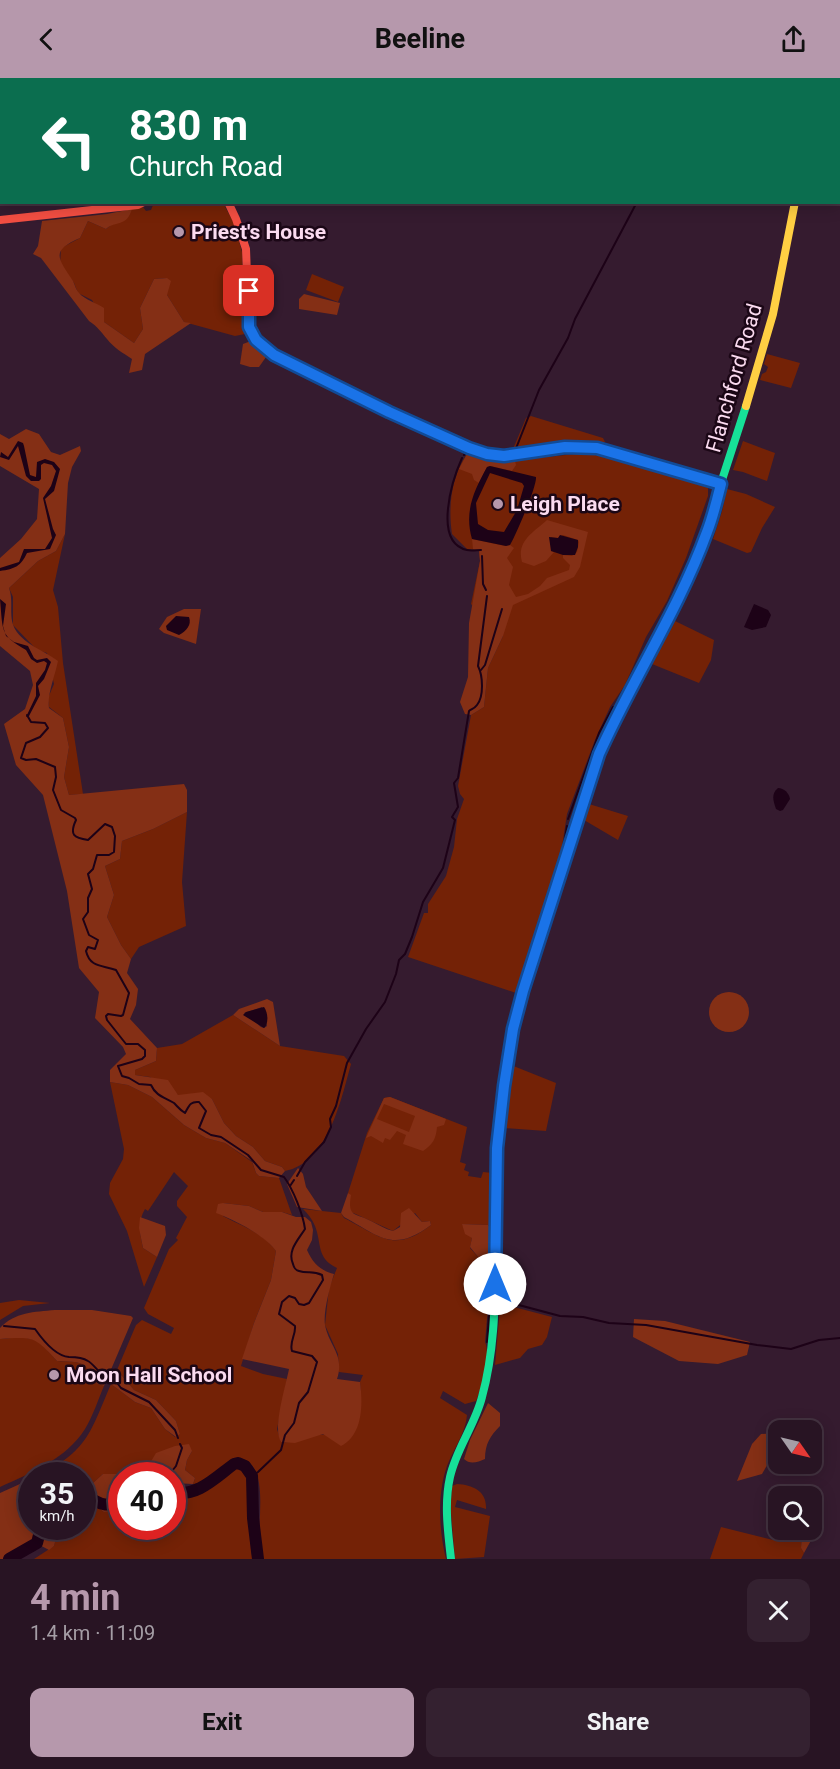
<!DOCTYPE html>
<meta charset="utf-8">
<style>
:root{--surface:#281423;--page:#342130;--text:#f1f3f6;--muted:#a59ea6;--line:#443341;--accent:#b698ac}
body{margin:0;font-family:Roboto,sans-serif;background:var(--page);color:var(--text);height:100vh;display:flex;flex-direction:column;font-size:22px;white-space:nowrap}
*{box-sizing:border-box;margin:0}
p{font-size:20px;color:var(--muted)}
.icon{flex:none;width:33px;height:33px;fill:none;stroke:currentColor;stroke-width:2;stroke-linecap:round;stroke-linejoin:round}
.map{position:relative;height:1481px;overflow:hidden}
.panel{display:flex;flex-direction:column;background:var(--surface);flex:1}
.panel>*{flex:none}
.banner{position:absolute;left:0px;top:0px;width:840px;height:126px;box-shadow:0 3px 15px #0003,0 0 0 2px var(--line);background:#0b6e4f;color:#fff;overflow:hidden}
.needle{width:39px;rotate:124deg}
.controls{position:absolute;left:768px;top:1342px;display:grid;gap:12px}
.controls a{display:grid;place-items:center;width:54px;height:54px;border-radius:12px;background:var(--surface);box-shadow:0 3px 15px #0003,0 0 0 2px var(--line);font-size:30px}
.speed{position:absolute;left:18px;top:1384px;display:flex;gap:12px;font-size:30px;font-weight:700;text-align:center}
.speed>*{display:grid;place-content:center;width:78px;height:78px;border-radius:50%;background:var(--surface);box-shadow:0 3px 15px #0003,0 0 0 2px var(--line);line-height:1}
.speed small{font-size:15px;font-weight:400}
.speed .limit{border:9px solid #d22;background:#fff;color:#111}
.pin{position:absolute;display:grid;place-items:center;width:51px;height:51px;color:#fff;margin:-26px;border-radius:12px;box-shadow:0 3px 9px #0006}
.me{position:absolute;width:66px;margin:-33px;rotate:0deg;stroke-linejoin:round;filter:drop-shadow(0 0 4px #0008)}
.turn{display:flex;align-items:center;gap:21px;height:126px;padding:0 30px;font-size:27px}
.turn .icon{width:78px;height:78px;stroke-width:2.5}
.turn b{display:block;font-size:42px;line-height:51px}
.round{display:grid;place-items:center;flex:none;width:63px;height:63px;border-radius:12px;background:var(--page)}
.head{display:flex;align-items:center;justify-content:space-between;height:102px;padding:0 30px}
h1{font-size:36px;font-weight:700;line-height:45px;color:var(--accent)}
.button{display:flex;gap:12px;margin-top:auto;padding:12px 30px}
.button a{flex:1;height:69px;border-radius:12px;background:var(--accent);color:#111;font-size:24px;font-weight:700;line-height:69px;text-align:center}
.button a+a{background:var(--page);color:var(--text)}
header{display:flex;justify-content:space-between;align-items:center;height:78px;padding:0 30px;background:var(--accent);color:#111;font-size:27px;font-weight:700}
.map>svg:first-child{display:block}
</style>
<header><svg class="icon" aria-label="back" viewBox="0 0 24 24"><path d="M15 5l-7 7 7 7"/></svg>Beeline<svg class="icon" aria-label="share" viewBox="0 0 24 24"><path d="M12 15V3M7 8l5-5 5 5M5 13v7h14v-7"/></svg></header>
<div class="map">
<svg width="840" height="1481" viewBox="0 0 840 1481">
<rect width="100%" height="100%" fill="#351b2f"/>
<g fill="#742206">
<polygon points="157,125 223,125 234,145 242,174 245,256 235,258 184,244 167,217 167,200 154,201 140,230 143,251 134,265 104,244 92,222 78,215 74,205 60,186 61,170 80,160 88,143 106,151 132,131 143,129 146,133 151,132 153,127"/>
<polygon points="312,196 344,209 338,224 306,212"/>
<polygon points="767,276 800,285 791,310 760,302 762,296 766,294 768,289 764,286"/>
<polygon points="531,338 603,360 605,364 600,367 571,362 513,371 526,340"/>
<polygon points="743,363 775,375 767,403 743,394 733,392"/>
<path d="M585 375 654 389 702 404 708 410V418L686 480 667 523 646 559 625 607 610 629 595 662 567 736 561 775 516 915 408 879 424 835H428V826L446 798 454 769 457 741 464 721 460 716 458 708 471 637 484 629 488 590 503 558 471 526 480 483 479 472 467 471 452 456C448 429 451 399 467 376L487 383 498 384Z"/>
<polygon points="727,411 746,416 775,429 762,450 751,474 747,475 713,461 722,433"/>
<polygon points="65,456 53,512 58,529 63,585 83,716 69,717 64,699 69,669 63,640 49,629 48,620 54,606 47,575 37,572 13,547 13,519 9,510 38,483 56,473"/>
<polygon points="675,543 714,562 711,582 699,605 652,586"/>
<polygon points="589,726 628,738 618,762 584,742"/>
<polygon points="187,734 182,804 186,848 139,869 131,881 121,867 107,839 114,817 105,788 120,781 122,763 153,751"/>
<path d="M233 937 280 968 344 978 351 986C341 1022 328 1085 285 1093L282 1089 265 1083 253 1069 236 1058 224 1045 212 1021 178 1017 150 999 135 997V992L156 983 157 970 182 966Z"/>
<polygon points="511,987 556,1005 546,1053 504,1050"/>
<path d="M110 1004 128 1007 152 1019 184 1047 206 1060 225 1065 252 1084 256 1095 259 1098 279 1100 292 1137 282 1134H263L249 1128 223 1125V1138C240 1147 265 1156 276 1173L271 1202 254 1245 241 1288 263 1296 287 1301 277 1351 281 1364C300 1366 312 1354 327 1357L361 1316 360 1304 363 1297 339 1294 338 1276 325 1247 329 1210 337 1190C316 1180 322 1166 315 1148 312 1141 308 1136 303 1131L341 1135 344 1140C380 1158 394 1176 431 1147L430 1143 422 1144 415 1135 393 1153 351 1134 349 1128 350 1118 348 1115 367 1055 384 1020 390 1019 467 1049 460 1084 466 1086 464 1092 469 1094 468 1098 481 1100 483 1094 493 1095 490 1150 488 1147 462 1146 472 1160 470 1170 479 1180V1216L489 1218 485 1264C491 1278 482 1309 476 1323L465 1326 443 1313 440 1320 467 1337C466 1354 453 1372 447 1388 437 1416 439 1453 446 1481H261C253 1454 276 1379 234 1380 221 1389 210 1406 193 1406L195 1400 185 1392 187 1382 192 1373 146 1392 126 1396H103L93 1405H83L82 1398H37C88 1373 90 1355 111 1306L135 1324 151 1330 165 1351 175 1359 180 1356 176 1343 156 1322 134 1312 117 1292 136 1247 142 1242 171 1256 174 1250 148 1236 144 1230 169 1171 178 1162 176 1160 187 1139 177 1128V1123L188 1108 174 1094 148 1133 145 1131C137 1145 140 1155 143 1170L157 1179 144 1209 127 1153 109 1116 110 1105 123 1081 124 1071Z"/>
<polygon points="19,1222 50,1225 23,1228 0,1242 0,1225"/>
<polygon points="506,1227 552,1239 547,1259 542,1267 528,1271 520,1280 495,1287 500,1230"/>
<path d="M23 1259 39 1263 57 1283C80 1284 86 1282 95 1305L104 1308C98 1322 93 1338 85 1351 66 1381 31 1395 0 1409V1261Z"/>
<path d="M235 1390 246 1394 249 1400 251 1474 253 1481H34L54 1468 59 1449H82L83 1423 92 1425 104 1434 121 1432 122 1449H172L173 1416C210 1421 207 1405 235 1390Z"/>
<path d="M457 1406C473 1407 487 1413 486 1431L457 1422 455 1429 490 1438 484 1479 455 1481 451 1435H450L452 1408Z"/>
<polygon points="721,1449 773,1462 776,1454 794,1458 793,1462 801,1464 801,1470 804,1475 801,1481 710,1481"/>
</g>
<g fill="#842f15" fill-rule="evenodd">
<path d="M132 131C126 150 116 142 106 151L88 143 80 160C50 173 58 180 73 203 75 207 76 212 79 215 85 222 97 225 104 230V244L134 265 143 251 140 230 154 201 167 200 171 203 167 217 184 244 191 245 145 276 142 292 129 295 132 281C123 275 114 270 107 261 101 254 98 249 89 243L41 180 33 176 38 168 42 143 107 136Z"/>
<polygon points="304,216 340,225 337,237 299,231 299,221"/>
<polygon points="251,263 266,279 259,289 250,289 240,286 243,266"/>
<path d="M26 351 39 356 51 374 60 377 80 368 81 373 72 389 68 405 65 456 56 473 38 483 9 510C13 521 10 531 12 543 16 564 44 572 58 583 55 598 47 616 49 630L63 640 69 669 64 699 69 717 184 706 187 712V734L153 751 122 763 120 781 105 788 114 817 107 839 121 867 131 881 127 895 138 911 136 927 130 941 157 970 156 983 135 992V997L168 1002 178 1017 203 1014 212 1021 224 1045 236 1058 253 1069 265 1083 282 1089 285 1093 279 1100 259 1098 256 1095 252 1083 225 1065 206 1060 184 1047 152 1019 128 1007 110 1004V992L126 976 123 969 95 940 99 914 79 890 67 813 43 717 16 687 4 646 25 631 33 607 30 593 0 568V480L21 461 37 441 39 411 0 388V356L9 361Z"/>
<polygon points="467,376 487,383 515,383 516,387 512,393 490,388 487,389 479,405 474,402 472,396 459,391"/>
<path d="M547 442 588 454 580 489 574 499 513 527 503 558 488 590 484 629 471 637 465 636 460 624 468 599 469 545 480 483 479 472 473 471 472 461 505 468 510 467 514 470 507 480 513 489 509 507 516 519 528 516 540 508 547 500 569 492 570 487 563 480V477L572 478 577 474 579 464 578 462 563 457 558 460 551 459V473L554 474 546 483 534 488 522 484C516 463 534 454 547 442Z"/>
<polygon points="184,531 201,531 196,566 164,555 159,551 167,539"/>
<circle cx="729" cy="934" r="20"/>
<path d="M267 921 273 924 280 968 233 937 239 931ZM262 929 267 948 264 950 261 949 244 935Z"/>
<path d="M390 1019 446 1041 444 1047 437 1049C436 1061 433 1066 423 1073L403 1066 406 1057 397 1053 390 1062 385 1060 383 1065 371 1058 366 1060 384 1020ZM384 1026 415 1038 409 1054 377 1041Z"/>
<polygon points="298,1090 303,1096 306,1109 322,1133 297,1129 287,1106"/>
<path d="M348 1115 351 1117C347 1140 356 1135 371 1143 379 1147 385 1151 393 1153L400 1149 401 1135 409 1130 422 1144 430 1143 431 1147C393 1175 381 1159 344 1139L341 1135Z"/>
<path d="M223 1125 249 1128 263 1134H282L296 1139H305L311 1144 313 1152 312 1162 307 1172C313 1185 319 1192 334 1196 330 1209 323 1234 325 1247 329 1268 345 1277 337 1301L360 1304C363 1326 363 1357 341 1368L323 1356 295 1365 281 1364C272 1351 286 1307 289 1291L242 1281 254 1245 271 1202 276 1173C266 1158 233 1141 216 1135L218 1126Z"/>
<polygon points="140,1139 165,1148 166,1157 157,1179 143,1170 139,1150"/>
<polygon points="462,1146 488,1147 490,1150 489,1218 479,1216 479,1180 470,1169 472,1160 465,1156"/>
<path d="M55 1232H92L131 1238 133 1240 104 1308 95 1305C86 1282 80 1284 57 1283 34 1258 34 1259 0 1261V1250C15 1234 34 1234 55 1232Z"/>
<polygon points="634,1241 665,1243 750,1264 747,1277 718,1286 679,1283 633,1259"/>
<polygon points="117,1292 134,1312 156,1322 176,1343 180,1356 176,1359 165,1351 151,1330 135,1324 111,1306"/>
<path d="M488 1325 500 1335V1348C490 1358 485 1366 485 1381 478 1384 470 1387 464 1381L470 1362Z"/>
<polygon points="778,1355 778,1368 762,1396 737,1403 752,1366 761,1356"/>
<polygon points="189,1366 192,1373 187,1382 185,1392 195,1400 193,1406 173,1405 172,1398 122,1398 121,1432 104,1434 92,1425 83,1423 83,1405 93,1405 103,1396 126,1396 146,1392 156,1375 175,1368"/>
<polygon points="31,1401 32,1449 59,1449 54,1468 49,1472 34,1464 7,1477 8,1481 0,1481 0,1415"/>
<polygon points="816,1442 814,1457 804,1475 801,1470 802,1453 812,1452 812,1445"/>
</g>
<g fill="#1d0217" fill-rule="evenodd">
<path d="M18 363 23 365 24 368 30 397 36 399 37 384 45 381 54 384 60 391 54 413 45 421 53 451 56 457 50 471 27 475C21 488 15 491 0 493V490L19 484 24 471H45L52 460 43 420 51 408 56 393 52 387 44 385 41 387V401L39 403H31L26 398 18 368 9 382 0 379 1 374 8 379Z"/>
<path d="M490 388 536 399C537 408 516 457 510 467L506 468 472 461C464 433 474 413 487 389ZM490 395 522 405 524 408 517 432 504 454 488 452 478 446 476 425Z"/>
<polygon points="560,457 578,462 578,469 575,477 563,477 551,473 549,459 558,460"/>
<path d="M0 521 6 526 3 548 6 558 14 564 28 568 34 580 37 582 47 580 51 584 44 601 38 608 40 617 29 638 26 639 36 618V605L45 592 47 585 44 583 37 585 31 581 26 572C0 557 3 554 0 521Z"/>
<polygon points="754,526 768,532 771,537 766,549 752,552 744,549"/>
<path d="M176 538 189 539C192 547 186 553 179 557L167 552 166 548Z"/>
<path d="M778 710C784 710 789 715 790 721L783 732 780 733 776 731C773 722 771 716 778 710Z"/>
<path d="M264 929C268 934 269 946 264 950L243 937 246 934Z"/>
</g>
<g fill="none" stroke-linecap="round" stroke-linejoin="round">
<g stroke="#1d0217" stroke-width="2">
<polyline points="153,2 153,0"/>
<polyline points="515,373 539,312 568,260 575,241 637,124"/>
<path d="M464 377 466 373C480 380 494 384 509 381"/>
<path d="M462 380C453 400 432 464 467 472 471 473 477 472 481 472"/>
<polyline points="482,478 483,506 486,512"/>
<polyline points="481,592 485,587 502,531"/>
<path d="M27 637 31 644 45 645 48 650 40 659 26 665 21 680 26 682 36 681 55 689 56 699 53 712 61 732 75 740 76 742C69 757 74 760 88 762L105 746 112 749 115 758 114 774 109 777H97L93 791 88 796 92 811 88 820V834L83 841 89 857 98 862 95 871 88 869 86 873C90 890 103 887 116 892L129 915 123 937 121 938 108 936 106 938 107 942 126 966H138L145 972V978L142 981 118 988 122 998 129 1000 139 1006 151 1007C156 1018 164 1019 174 1025 178 1029 180 1032 185 1035 189 1028 190 1023 199 1024L206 1033 199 1050 211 1057 221 1059 248 1077 261 1092 284 1099C293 1111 303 1136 305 1151 298 1162 287 1173 293 1186 294 1190 295 1192 299 1193 308 1196 312 1192 322 1197L323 1202 309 1225 304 1227 299 1226 295 1220 289 1218 282 1224 279 1236 295 1248C296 1257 289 1264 292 1273L312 1278 317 1284 308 1314 299 1325 294 1345 285 1357 281 1372 258 1394 252 1398"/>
<polyline points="568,741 599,655 613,629"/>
<polyline points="538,849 563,774 567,748"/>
<path d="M297 1098 305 1084 324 1064 331 1049 330 1041 336 1028 347 985 366 951 385 924 396 896 399 882 405 876 412 859 423 824 443 790 455 742 452 739 458 729 454 705 458 700 469 633C472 631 475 630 477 627 484 618 483 598 478 588L487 518"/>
<polyline points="290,1108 294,1102"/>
<polyline points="489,1186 490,1218"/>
<polyline points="500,1222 560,1238 583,1239 609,1245 646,1247 757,1267 791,1271 819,1262 840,1260"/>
<path d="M4 1248 35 1251C42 1261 55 1278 69 1279 75 1279 82 1279 88 1283 95 1287 98 1295 106 1299"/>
<polyline points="487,1264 490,1224"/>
<polyline points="115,1302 121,1310 149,1324 175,1352 178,1360"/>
<polyline points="168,1398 176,1388 182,1370 180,1366"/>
</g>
<g stroke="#1d0217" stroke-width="12">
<path d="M172 1414C197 1420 216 1399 234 1386L238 1385 245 1388 252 1398 253 1440 258 1481"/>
<path d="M82 1420C101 1419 95 1433 122 1423"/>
<polyline points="9,1481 37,1465 41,1449"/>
</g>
<g stroke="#5b5147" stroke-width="5">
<polyline points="51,0 53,2"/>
<polyline points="277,2 279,1"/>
</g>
<g stroke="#16e098" stroke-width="8">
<polyline points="576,748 599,676 697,479 746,328"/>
<path d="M451 1481C448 1454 444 1426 450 1399 456 1371 475 1347 482 1319 495 1272 495 1222 496 1174"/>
</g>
<g stroke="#ffcf43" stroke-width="8">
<polyline points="817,0 817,2"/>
<polyline points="568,2 574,0"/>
<polyline points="746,328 773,236 795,124"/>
<polyline points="526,376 565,369 596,370 721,406"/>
<polyline points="496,1174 497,1070 513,951 523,913 576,748"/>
</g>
<g stroke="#f24e42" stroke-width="8">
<path d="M228 124 236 141 246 171 249 249 259 264 273 276 296 289 468 369C488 376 505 379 526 376"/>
<polyline points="0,142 138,127 144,124"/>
</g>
</g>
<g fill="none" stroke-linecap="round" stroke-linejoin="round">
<g stroke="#114b97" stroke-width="15">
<path id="route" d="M249 213V249L256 262 274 277 389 334 469 370 487 376 504 378 565 369 597 370 721 406C717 422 713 439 707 454 679 531 632 602 599 676L523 913 513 951 504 1008 497 1070 495 1206"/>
</g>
<use href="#route" stroke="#1a73e8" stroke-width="10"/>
</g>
<g fill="#b698ac" stroke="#1b0716" stroke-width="2">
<circle cx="179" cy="154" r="6"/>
<circle cx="498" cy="426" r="6"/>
<circle cx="54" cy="1297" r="6"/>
</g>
<g text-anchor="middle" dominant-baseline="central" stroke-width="5" stroke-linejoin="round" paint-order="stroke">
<g font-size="21" font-weight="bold" fill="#fbdbf0" stroke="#1b0716" text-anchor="start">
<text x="191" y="154">Priest's House</text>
<text x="510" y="426">Leigh Place</text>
<text x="66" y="1297">Moon Hall School</text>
</g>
<g font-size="21" fill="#fbdbf0" stroke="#1b0716">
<text transform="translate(734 300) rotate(-74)">Flanchford Road</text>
</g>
</g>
</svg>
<div class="controls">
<a><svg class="needle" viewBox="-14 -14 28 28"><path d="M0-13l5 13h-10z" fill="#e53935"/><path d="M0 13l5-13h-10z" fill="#a59ea6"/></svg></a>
<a><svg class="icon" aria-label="search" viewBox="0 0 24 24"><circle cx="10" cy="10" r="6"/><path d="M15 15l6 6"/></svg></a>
</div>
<div class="speed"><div>35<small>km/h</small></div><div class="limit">40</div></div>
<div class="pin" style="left:249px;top:213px;background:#d93025"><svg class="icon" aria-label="arrive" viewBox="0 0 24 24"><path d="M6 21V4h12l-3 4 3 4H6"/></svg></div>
<svg class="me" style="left:495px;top:1206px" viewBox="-20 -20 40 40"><circle r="19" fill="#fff"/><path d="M0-13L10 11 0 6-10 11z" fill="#1a73e8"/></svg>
<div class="banner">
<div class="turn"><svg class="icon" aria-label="left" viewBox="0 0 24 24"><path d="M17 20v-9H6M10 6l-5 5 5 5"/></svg><div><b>830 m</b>Church Road</div></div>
</div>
</div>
<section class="panel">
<div class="head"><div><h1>4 min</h1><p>1.4 km · 11:09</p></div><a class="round"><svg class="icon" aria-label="close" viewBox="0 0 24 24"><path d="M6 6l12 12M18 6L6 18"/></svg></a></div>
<div class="button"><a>Exit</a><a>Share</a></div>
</section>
